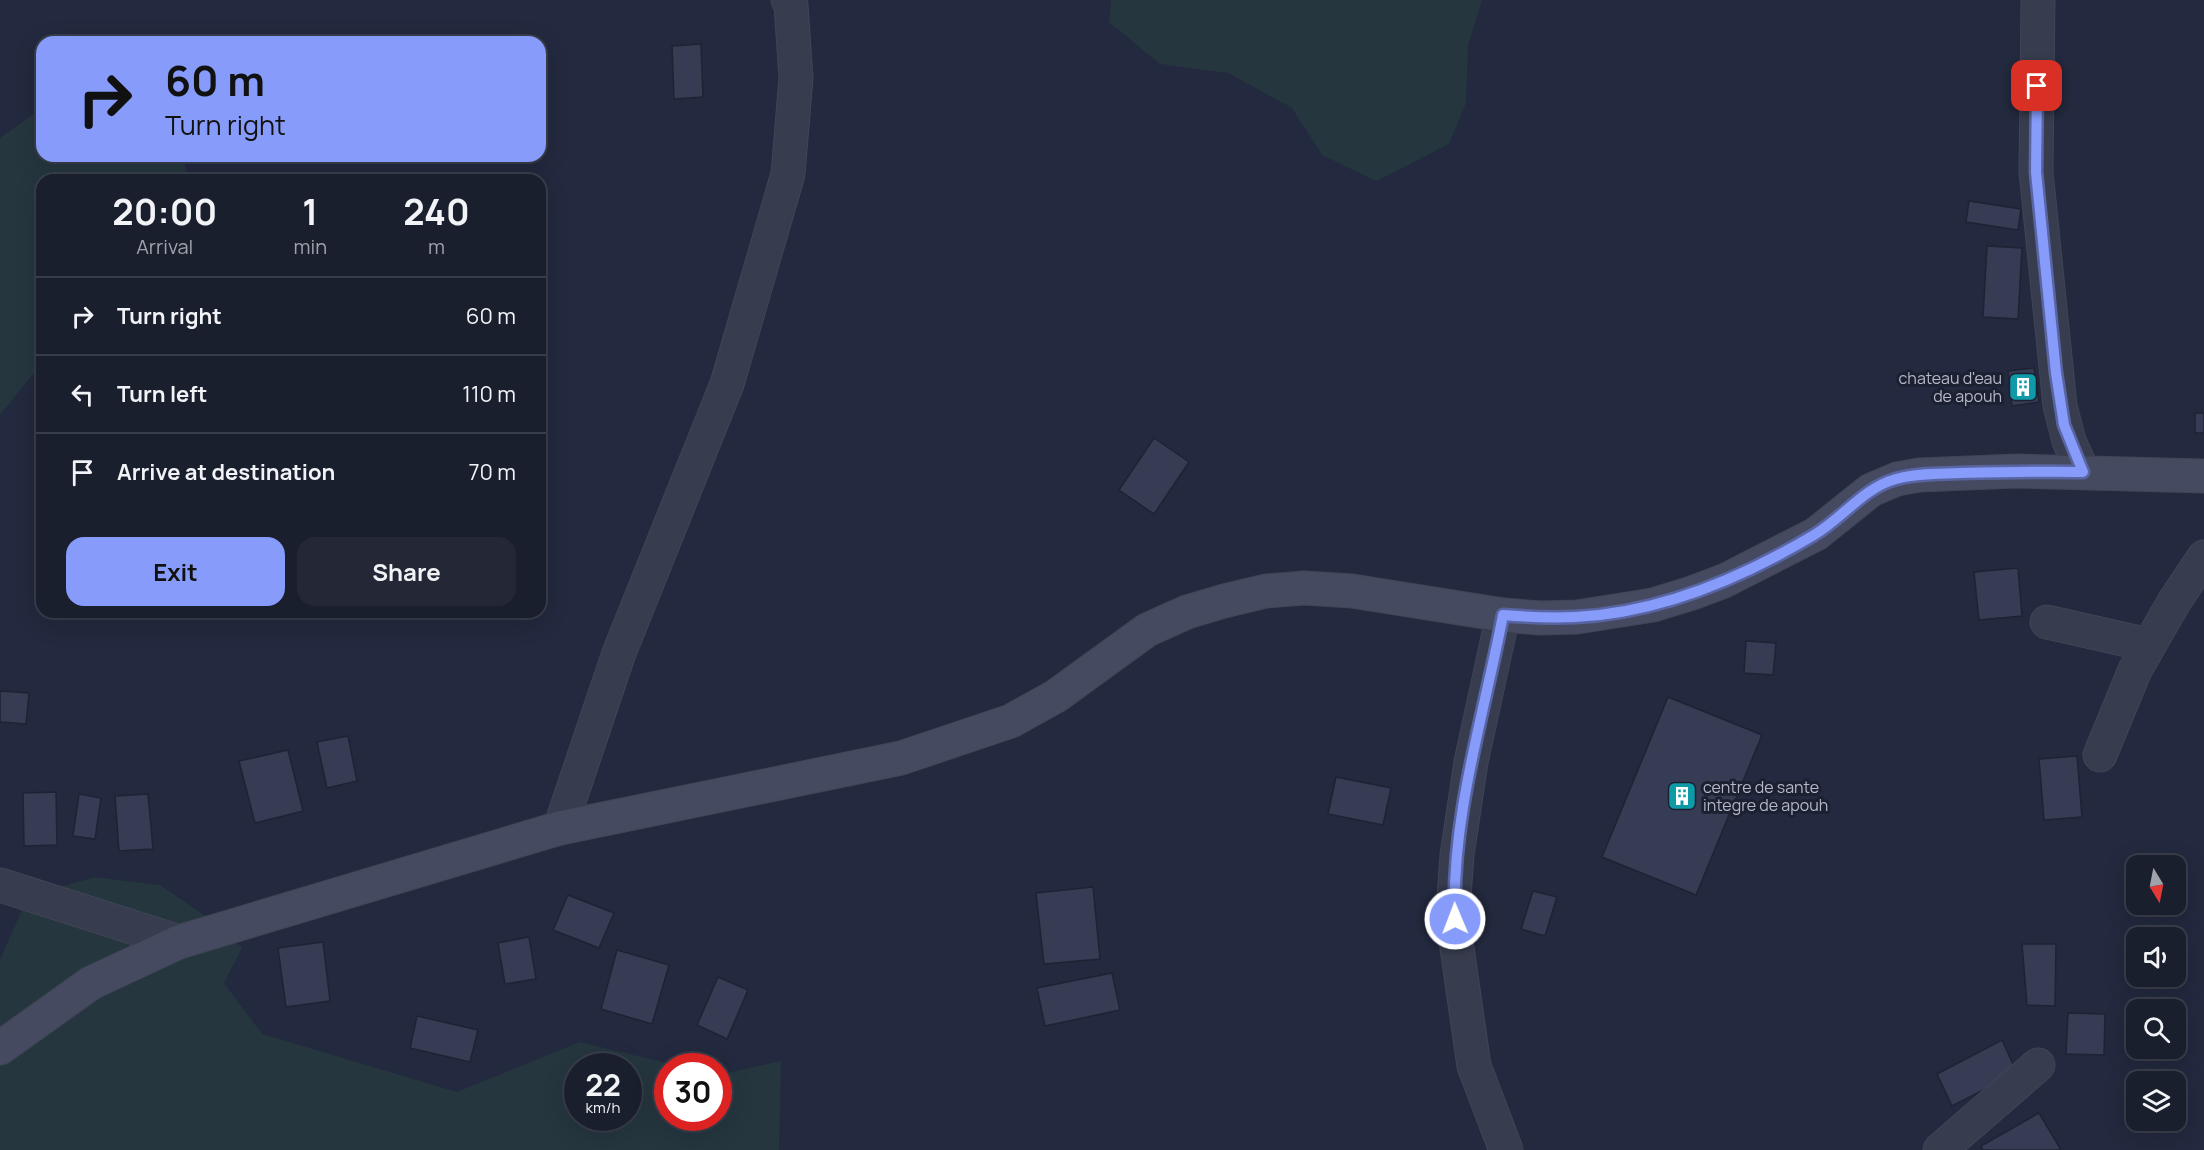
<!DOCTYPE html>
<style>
:root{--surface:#1a1f2e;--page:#232736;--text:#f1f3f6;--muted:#9fa2aa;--line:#383d4a;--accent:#879cfa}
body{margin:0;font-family:Manrope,sans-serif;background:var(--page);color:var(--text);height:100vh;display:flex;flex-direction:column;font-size:22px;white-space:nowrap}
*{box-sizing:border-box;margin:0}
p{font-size:20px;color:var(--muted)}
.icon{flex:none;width:33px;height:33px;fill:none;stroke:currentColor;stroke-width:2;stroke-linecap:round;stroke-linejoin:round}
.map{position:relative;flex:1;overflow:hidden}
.details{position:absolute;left:36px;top:174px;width:510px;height:444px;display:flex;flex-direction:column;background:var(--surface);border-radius:18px;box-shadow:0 6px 24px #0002,0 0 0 2px var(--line)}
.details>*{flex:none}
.top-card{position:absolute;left:36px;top:36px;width:510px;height:126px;border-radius:18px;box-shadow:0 6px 24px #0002,0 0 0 2px var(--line);background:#879cfa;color:#111;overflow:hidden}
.needle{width:39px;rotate:170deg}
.fabs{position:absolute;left:2126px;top:855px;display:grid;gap:12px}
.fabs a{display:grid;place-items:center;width:60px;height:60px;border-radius:12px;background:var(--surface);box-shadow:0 6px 24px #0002,0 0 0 2px var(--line);font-size:30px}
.speed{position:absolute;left:564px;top:1053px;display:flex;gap:12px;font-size:30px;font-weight:700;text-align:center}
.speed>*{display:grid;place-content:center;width:78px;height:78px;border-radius:50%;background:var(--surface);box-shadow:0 6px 24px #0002,0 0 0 2px var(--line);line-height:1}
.speed small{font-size:15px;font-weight:400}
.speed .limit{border:9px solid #d22;background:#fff;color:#111}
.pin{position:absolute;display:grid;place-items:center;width:51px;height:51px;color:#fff;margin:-26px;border-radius:12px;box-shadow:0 3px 9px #0006}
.me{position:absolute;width:66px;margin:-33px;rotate:359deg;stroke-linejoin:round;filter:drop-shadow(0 0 4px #0008)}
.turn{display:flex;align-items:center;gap:21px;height:126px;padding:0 30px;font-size:27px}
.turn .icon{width:78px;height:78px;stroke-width:2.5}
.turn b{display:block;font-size:42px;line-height:51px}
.eta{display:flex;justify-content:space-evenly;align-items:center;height:102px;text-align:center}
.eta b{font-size:36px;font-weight:700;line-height:42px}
.cta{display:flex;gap:12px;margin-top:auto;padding:12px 30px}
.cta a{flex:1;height:69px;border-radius:18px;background:var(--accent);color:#111;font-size:24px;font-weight:700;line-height:69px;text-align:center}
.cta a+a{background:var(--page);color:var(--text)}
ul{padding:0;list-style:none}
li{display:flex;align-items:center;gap:18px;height:78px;padding:0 30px;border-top:2px solid var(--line)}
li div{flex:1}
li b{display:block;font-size:22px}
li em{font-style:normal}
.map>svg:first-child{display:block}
</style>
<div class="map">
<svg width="2204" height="1150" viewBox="0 0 2204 1150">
<rect width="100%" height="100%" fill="#23293e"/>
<g fill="#25363f" fill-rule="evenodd">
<polygon points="1111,0 1482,0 1468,45 1466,103 1449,144 1376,181 1322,155 1292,108 1228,73 1160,64 1109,22"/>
<polygon points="42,108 42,156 183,156 188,180 42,180 42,367 37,369 0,415 0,138"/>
<path d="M94 877 160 885 217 924 242 948 224 983 262 1034 457 1092 580 1042 679 1066H668V1118H718L719 1075 781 1061 779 1150H0V959L28 897ZM578 1066H628V1118H578Z"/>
</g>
<g fill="#353c54" stroke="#1e2334" stroke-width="1.5">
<polygon points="701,44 703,97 674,99 672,46"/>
<polygon points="1969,201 2021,209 2018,230 1966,222"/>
<polygon points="1987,246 2022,248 2018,319 1983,317"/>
<polygon points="2034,368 2039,402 2012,406 2008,371"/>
<rect x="2195" y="413" width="9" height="20"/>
<polygon points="1154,438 1189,462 1154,514 1119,490"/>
<polygon points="2018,568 2022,616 1979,620 1974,572"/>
<polygon points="1746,641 1776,643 1773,675 1744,673"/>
<polygon points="0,691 29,693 26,724 0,722"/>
<polygon points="1668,697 1762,735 1696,895 1602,857"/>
<polygon points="348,736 357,781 327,788 317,742"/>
<polygon points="288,750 303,811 255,823 239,761"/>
<polygon points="2077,756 2082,817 2044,820 2039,759"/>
<polygon points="1336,777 1391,788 1383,825 1328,814"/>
<polygon points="56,792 57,845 24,846 23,793"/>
<polygon points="79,794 101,798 95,839 73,836"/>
<polygon points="148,794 153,849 119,851 115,796"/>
<polygon points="1093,887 1100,959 1044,964 1036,893"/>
<polygon points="1533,891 1557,897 1545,936 1521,929"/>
<polygon points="568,895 614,913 599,948 553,930"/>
<polygon points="529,937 536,979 505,984 498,943"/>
<polygon points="323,942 330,1001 286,1007 278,948"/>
<polygon points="2022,944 2056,944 2055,1006 2027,1005"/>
<polygon points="617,950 669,965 652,1024 601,1009"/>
<polygon points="1112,973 1120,1010 1045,1026 1037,988"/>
<polygon points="718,977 748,990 727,1039 697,1025"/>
<polygon points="2068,1013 2105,1014 2104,1055 2066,1054"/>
<polygon points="417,1016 478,1030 470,1062 410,1048"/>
<polygon points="2002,1040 2017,1073 1952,1106 1937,1074"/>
<polygon points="2039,1113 2061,1150 1983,1150 1981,1146"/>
</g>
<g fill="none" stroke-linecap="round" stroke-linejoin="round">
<g stroke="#404556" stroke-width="35">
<g id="street">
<polyline points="2038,0 2036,172 2060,406 2069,441 2083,472"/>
<polyline points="1503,615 1471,762 1457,855 1454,897 1456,941 1474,1066 1506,1150"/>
<polyline points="2047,622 2149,645"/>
<polyline points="2100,755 2135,670 2174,602 2204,557"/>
<polyline points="560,828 619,653 727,384 788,174 796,78 791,5 788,0"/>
<polyline points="0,885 179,942"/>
<polyline points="1940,1150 2038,1065"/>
</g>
</g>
<g stroke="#404556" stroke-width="35">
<polyline id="secondary" points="0,1048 91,983 179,942 560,828 901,758 1011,721 1056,696 1147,630 1187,612 1224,601 1266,591 1304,588 1352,591 1503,615 1540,618 1577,617 1653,605 1692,593 1724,581 1816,534 1871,490 1897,479 1919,475 2017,471 2204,476"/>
</g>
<use href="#street" stroke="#373c4e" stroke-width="33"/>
<use href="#secondary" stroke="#454a61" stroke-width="33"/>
</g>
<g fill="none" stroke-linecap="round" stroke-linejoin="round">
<g stroke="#5865a2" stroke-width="15">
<path id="route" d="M1455 919C1451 817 1484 715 1503 615 1527 617 1551 618 1575 617 1660 613 1742 578 1814 535 1843 518 1863 488 1896 479 1917 473 1939 474 1960 473 2001 472 2042 471 2083 472L2064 425 2056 373 2036 172 2037 86"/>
</g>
<use href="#route" stroke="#879cfa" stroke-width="10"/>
</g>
<defs>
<g id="building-square" transform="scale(1.5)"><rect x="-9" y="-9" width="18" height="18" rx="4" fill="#0f9aa8" stroke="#1c2132"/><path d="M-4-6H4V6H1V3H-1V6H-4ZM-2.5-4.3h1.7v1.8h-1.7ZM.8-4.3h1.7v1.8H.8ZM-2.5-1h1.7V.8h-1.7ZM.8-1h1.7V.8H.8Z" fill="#fff"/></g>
</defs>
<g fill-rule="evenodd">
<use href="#building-square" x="2023" y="387"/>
<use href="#building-square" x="1682" y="796"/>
</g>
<g text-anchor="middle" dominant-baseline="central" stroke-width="6" stroke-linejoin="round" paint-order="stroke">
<g font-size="16" fill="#b3b7c9" stroke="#1c2132" text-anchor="end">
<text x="2002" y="378">chateau d'eau<tspan x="2002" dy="18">de apouh</tspan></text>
<text x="1703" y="787" text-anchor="start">centre de sante<tspan x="1703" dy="18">integre de apouh</tspan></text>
</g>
</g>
</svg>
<div class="fabs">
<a><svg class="needle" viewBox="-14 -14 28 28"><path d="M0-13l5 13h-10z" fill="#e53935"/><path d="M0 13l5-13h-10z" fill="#9fa2aa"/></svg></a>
<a><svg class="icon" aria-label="sound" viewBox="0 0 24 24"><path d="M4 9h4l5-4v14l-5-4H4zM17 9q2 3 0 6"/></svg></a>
<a><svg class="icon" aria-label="search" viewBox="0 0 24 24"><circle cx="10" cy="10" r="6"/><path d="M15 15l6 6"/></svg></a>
<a><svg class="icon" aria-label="layers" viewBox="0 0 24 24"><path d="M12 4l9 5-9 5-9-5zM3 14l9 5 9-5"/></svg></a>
</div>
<div class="speed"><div>22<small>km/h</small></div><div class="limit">30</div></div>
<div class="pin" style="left:2037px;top:86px;background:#d93025"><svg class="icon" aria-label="arrive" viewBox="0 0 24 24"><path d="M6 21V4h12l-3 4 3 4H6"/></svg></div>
<svg class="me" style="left:1455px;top:919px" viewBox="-20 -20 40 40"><circle r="17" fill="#879cfa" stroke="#fff" stroke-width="3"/><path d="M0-11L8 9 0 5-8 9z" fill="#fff"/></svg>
<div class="top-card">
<div class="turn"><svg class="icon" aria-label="right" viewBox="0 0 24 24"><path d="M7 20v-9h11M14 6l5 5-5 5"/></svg><div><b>60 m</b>Turn right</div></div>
</div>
<section class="details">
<div class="eta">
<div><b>20:00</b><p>Arrival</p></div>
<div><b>1</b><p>min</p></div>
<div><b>240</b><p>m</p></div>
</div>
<ul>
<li><svg class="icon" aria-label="right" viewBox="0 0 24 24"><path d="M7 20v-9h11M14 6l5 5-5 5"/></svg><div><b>Turn right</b></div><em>60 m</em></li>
<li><svg class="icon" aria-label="left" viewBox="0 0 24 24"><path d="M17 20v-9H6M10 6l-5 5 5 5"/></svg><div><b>Turn left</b></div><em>110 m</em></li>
<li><svg class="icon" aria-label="arrive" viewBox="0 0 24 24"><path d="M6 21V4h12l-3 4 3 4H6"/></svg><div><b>Arrive at destination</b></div><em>70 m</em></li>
</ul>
<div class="cta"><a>Exit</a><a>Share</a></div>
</section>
</div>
